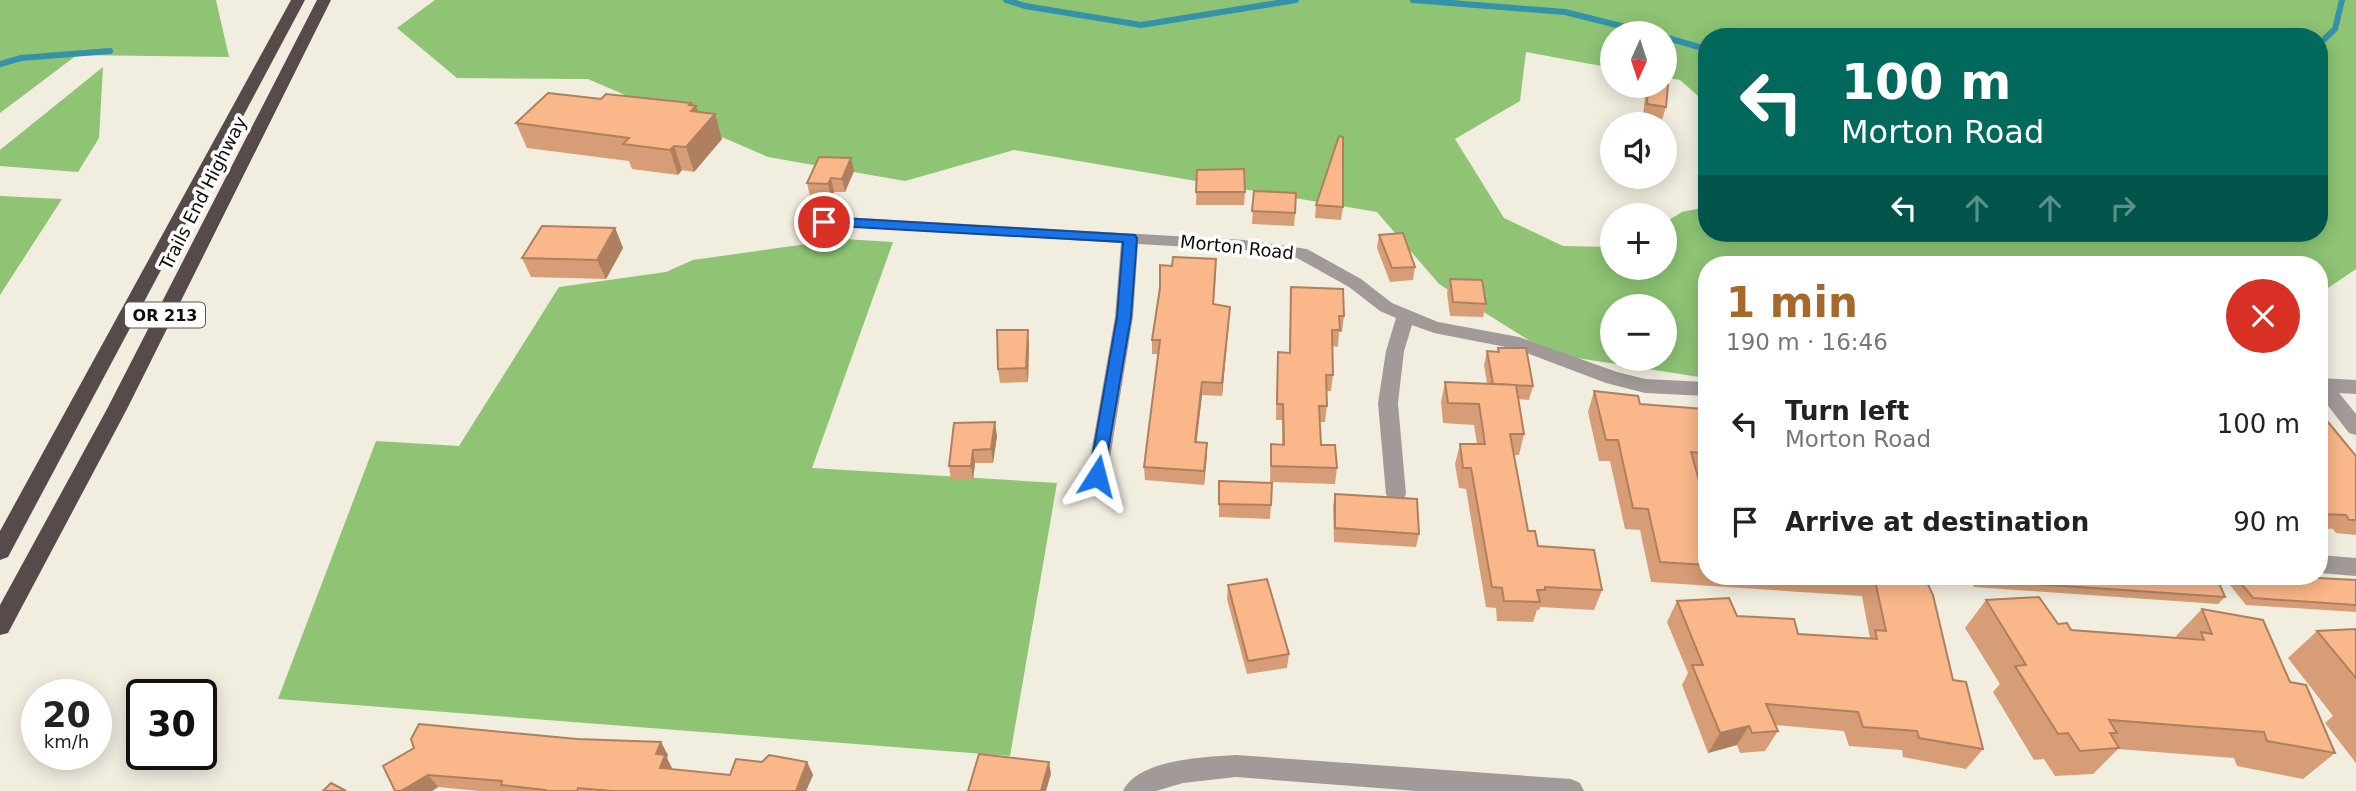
<!DOCTYPE html>
<meta charset="utf-8">
<style>
:root{--surface:#fff;--page:#f2f2f2;--text:#222;--muted:#767676;--accent:#a5692c}
body{margin:0;font-family:"DejaVu Sans",sans-serif;background:var(--page);color:var(--text);height:100vh;display:flex;flex-direction:column;font-size:26px;white-space:nowrap}
*{box-sizing:border-box;margin:0}
p{font-size:23px;color:var(--muted)}
.icon{flex:none;width:38px;height:38px;fill:none;stroke:currentColor;stroke-width:2;stroke-linecap:round;stroke-linejoin:round}
.map{position:relative;flex:1;overflow:hidden}
.sheet{position:absolute;left:1698px;top:256px;width:630px;height:329px;display:flex;flex-direction:column;background:var(--surface);border-radius:28px;box-shadow:0 4px 18px #0003}
.sheet>*{flex:none}
.top-card{position:absolute;left:1698px;top:28px;width:630px;height:214px;border-radius:28px;box-shadow:0 4px 18px #0003;background:#00695c;color:#fff;overflow:hidden}
.needle{width:46px;rotate:183deg}
.tools{position:absolute;left:1600px;top:21px;display:grid;gap:14px}
.tools a{display:grid;place-items:center;width:77px;height:77px;border-radius:50%;background:var(--surface);box-shadow:0 4px 18px #0003;font-size:35px}
.speed{position:absolute;left:21px;top:679px;display:flex;gap:14px;font-size:35px;font-weight:700;text-align:center}
.speed>*{display:grid;place-content:center;width:91px;height:91px;border-radius:50%;background:var(--surface);box-shadow:0 4px 18px #0003;line-height:1}
.speed small{font-size:18px;font-weight:400}
.speed .limit{border:4px solid #111;border-radius:10px;background:#fff;color:#111}
.pin{position:absolute;display:grid;place-items:center;width:60px;height:60px;color:#fff;margin:-30px;border:4px solid #fff;border-radius:50%;box-shadow:0 2px 7px #0007}
.me{position:absolute;width:77px;margin:-38px;rotate:9deg;stroke-linejoin:round;filter:drop-shadow(0 0 5px #0008)}
.turn{display:flex;align-items:center;gap:24px;height:147px;padding:0 28px;font-size:32px}
.turn .icon{width:91px;height:91px;stroke-width:2.5}
.turn b{display:block;font-size:49px;line-height:60px}
.lanes{display:flex;align-items:center;height:66px;padding:0 28px;background:#0003;justify-content:center;gap:35px;direction:ltr}
.lanes .off{opacity:.35}
.round{display:grid;place-items:center;flex:none;width:74px;height:74px;border-radius:37px;background:var(--page)}
.head{display:flex;align-items:center;justify-content:space-between;height:119px;padding:0 28px}
h1{font-size:42px;font-weight:700;line-height:52px;color:var(--accent)}
ul{padding:0;list-style:none}
li{display:flex;align-items:center;gap:21px;height:98px;padding:0 28px}
li div{flex:1}
li b{display:block;font-size:26px}
li em{font-style:normal}
.map>svg:first-child{display:block}
</style>
<div class="map">
<svg width="2356" height="791" viewBox="0 0 2356 791">
<rect width="100%" height="100%" fill="#f1eddf"/>
<g fill="#8ec474" fill-rule="evenodd">
<polygon points="0,0 216,0 229,57 77,55 0,113"/>
<path d="M435 0H2356V269L2319 294V264H1706V378L1551 354 1439 284 1377 212 1014 150 905 181 768 157 588 79 457 78 397 28ZM1612 33H1664V77L1680 80 1706 103V37H2319V233H1706V207L1682 212 1664 223V268H1612V247L1563 246 1504 218 1455 139 1520 101 1526 52 1612 68ZM1612 306H1664V359H1612Z"/>
<polygon points="103,67 99,138 78,172 0,166 0,150"/>
<polygon points="0,196 62,199 0,295"/>
<polygon points="843,239 893,242 812,468 1057,483 1010,756 278,699 376,441 459,446 559,287 666,272 693,260"/>
</g>
<g fill="none" stroke-linecap="round" stroke-linejoin="round">
<g stroke="#3493a9" stroke-width="6">
<polyline points="1006,0 1025,6 1141,25 1296,0"/>
<polyline points="1413,0 1565,12 1649,33"/>
<polyline points="1664,37 1706,49"/>
<polyline points="2319,44 2335,29 2342,0"/>
<polyline points="0,64 21,58 110,51"/>
</g>
<g fill="#a19a99" fill-rule="evenodd">
<polygon points="824,216 1244,240 1307,249 1361,279 1392,303 1438,322 1519,337 1617,372 1645,379 1706,382 1706,396 1645,393 1606,383 1516,349 1434,333 1412,325 1404,351 1398,403 1406,494 1403,500 1396,502 1389,500 1386,494 1378,403 1386,351 1396,318 1380,311 1349,287 1297,258 1244,250 1138,244 1133,317 1107,476 1104,481 1097,484 1090,481 1087,476 1115,317 1121,243 818,225 816,221"/>
<polygon points="2319,378 2356,380 2356,394 2339,393 2356,414 2356,435 2349,433 2319,394"/>
<polygon points="2319,555 2356,558 2356,576 2319,573"/>
<path d="M1236 755 1571 779 1580 783 1584 791H1417L1236 777 1183 783 1156 791H1123C1138 759 1205 757 1236 755Z"/>
</g>
<g fill="#574a4a" fill-rule="evenodd">
<polygon points="291,0 305,0 8,557 0,560 0,531"/>
<polygon points="317,0 331,0 127,409 8,633 0,635 0,605 107,409"/>
</g>
</g>
<g fill="#d79d76">
<polygon points="1648,86 1664,86 1666,107 1662,120 1643,117 1645,95"/>
<polygon points="691,103 692,106 696,106 698,112 715,114 722,139 694,172 682,170 678,175 632,169 629,161 527,148 516,123"/>
<polygon points="851,158 854,171 845,192 834,192 831,197 810,196 807,183"/>
<polygon points="1197,170 1245,192 1244,205 1196,205"/>
<polygon points="1254,191 1295,213 1294,226 1252,224"/>
<polygon points="1316,205 1343,207 1341,220 1315,218"/>
<polygon points="615,228 623,248 606,279 531,277 522,258"/>
<polygon points="1379,235 1415,267 1413,280 1390,282 1377,248"/>
<polygon points="1216,273 1214,304 1230,307 1229,321 1222,396 1202,395 1196,442 1207,443 1204,485 1145,480 1144,467 1158,354 1152,354 1152,340"/>
<polygon points="1450,279 1486,304 1483,317 1450,316 1447,293"/>
<polygon points="1291,287 1344,316 1342,332 1339,332 1338,347 1332,346 1333,375 1331,391 1327,391 1327,406 1325,422 1320,422 1321,445 1337,468 1335,484 1270,482 1271,444 1282,444 1282,420 1276,420 1277,369 1278,352 1289,353"/>
<polygon points="1029,344 1028,382 1000,383 998,369"/>
<polygon points="1498,348 1533,386 1529,400 1518,399 1524,434 1519,455 1514,455 1528,531 1538,546 1602,590 1594,610 1540,607 1539,610 1537,610 1533,622 1497,621 1496,608 1486,607 1466,489 1459,488 1455,464 1460,444 1477,444 1474,425 1443,423 1441,402 1445,382 1487,383 1484,365 1487,351 1497,352"/>
<polygon points="1594,391 1640,404 1706,416 1706,474 1697,474 1706,506 1706,576 1924,576 1953,680 1983,749 1966,769 1903,757 1902,750 1849,746 1844,731 1775,725 1778,731 1765,751 1740,753 1737,745 1708,753 1682,685 1688,673 1667,622 1677,601 1737,616 1798,634 1870,638 1862,596 1651,582 1640,530 1625,529 1610,461 1599,461 1588,412"/>
<polygon points="2319,411 2356,456 2356,535 2336,533 2333,529 2319,528"/>
<polygon points="954,423 997,436 993,463 975,463 973,480 951,480 949,466"/>
<polygon points="1219,481 1271,505 1270,519 1219,517"/>
<polygon points="1335,494 1419,534 1416,547 1334,542 1333,507"/>
<polygon points="1970,576 2216,576 2225,597 2218,604 1974,587"/>
<polygon points="2230,576 2279,576 2356,580 2356,612 2246,605 2226,580"/>
<polygon points="1228,585 1289,654 1287,668 1247,674 1227,599"/>
<polygon points="1986,600 2058,624 2071,630 2177,638 2176,636 2202,609 2290,682 2335,753 2303,779 2237,766 2234,758 2118,749 2093,774 2055,776 2044,759 2034,760 1993,692 2000,684 1965,628"/>
<polygon points="2356,629 2356,763 2325,723 2333,716 2288,658 2317,631"/>
<polygon points="414,748 668,755 667,758 672,769 730,775 762,762 807,762 813,775 806,791 479,791 438,787 432,791"/>
</g>
<g fill="#af8060">
<polygon points="691,103 693,110 696,106 703,128 715,114 722,139 694,172 686,147 689,105"/>
<polygon points="674,146 682,170 678,175 670,150"/>
<polygon points="851,158 854,171 845,192 842,179"/>
<polygon points="831,178 834,192 831,197 828,184"/>
<polygon points="615,228 623,248 606,279 597,260"/>
<polygon points="1230,307 1229,321 1222,396 1222,383"/>
<polygon points="1028,330 1029,344 1028,382 1026,368"/>
<polygon points="1202,382 1202,395 1195,456 1195,442"/>
<polygon points="995,422 997,436 993,463 991,449"/>
<polygon points="1207,443 1207,456 1204,485 1204,471"/>
<polygon points="973,450 975,463 973,480 971,466"/>
<polygon points="1749,726 1737,745 1708,753 1720,733"/>
<polygon points="661,742 668,755 667,758 672,768 667,780 660,768 656,754"/>
<polygon points="807,762 813,775 806,791 796,791"/>
<polygon points="1049,762 1051,774 1046,791 1041,791"/>
<polygon points="428,775 438,787 432,791 401,791"/>
</g>
<g fill="#fab789" stroke="#af8060" stroke-width="2">
<polygon points="1664,85 1668,85 1666,107 1647,104 1648,86 1664,86"/>
<polygon points="548,93 601,99 606,94 691,103 689,105 696,106 691,111 715,114 686,147 674,146 670,150 623,144 629,138 516,123"/>
<polygon points="1339,136 1343,137 1343,207 1316,205"/>
<polygon points="819,157 851,158 842,179 831,178 828,184 807,183"/>
<polygon points="1244,169 1245,192 1196,192 1197,170"/>
<polygon points="1254,191 1296,193 1295,213 1252,211"/>
<polygon points="542,226 615,228 597,260 522,258"/>
<polygon points="1403,233 1415,267 1392,268 1379,235"/>
<polygon points="1173,257 1216,259 1213,304 1230,307 1222,383 1202,382 1195,442 1207,443 1204,471 1144,467 1160,340 1152,340 1160,288 1160,265 1172,266"/>
<polygon points="1450,279 1482,280 1486,304 1453,302"/>
<polygon points="1291,287 1343,289 1344,316 1339,316 1340,330 1332,330 1333,375 1326,375 1327,406 1319,406 1321,445 1335,445 1337,468 1271,466 1271,444 1284,445 1283,404 1277,404 1278,352 1290,353"/>
<polygon points="997,330 1028,330 1026,368 998,369"/>
<polygon points="1498,348 1526,348 1533,386 1493,384 1487,351 1499,352"/>
<polygon points="1445,382 1516,385 1524,434 1510,434 1528,531 1535,531 1538,546 1594,550 1602,590 1545,587 1545,590 1537,590 1540,602 1504,601 1502,588 1492,587 1471,468 1463,468 1460,444 1485,444 1479,404 1448,403"/>
<polygon points="1594,391 1638,396 1640,404 1704,409 1706,416 1706,453 1691,452 1706,506 1706,565 1660,562 1648,509 1633,508 1618,440 1606,440"/>
<polygon points="2319,411 2356,456 2356,520 2349,520 2346,515 2319,514"/>
<polygon points="995,422 991,449 973,450 971,466 949,466 954,423"/>
<polygon points="1219,481 1272,483 1271,505 1219,504"/>
<polygon points="1335,494 1417,499 1419,534 1335,528"/>
<polygon points="1874,576 1924,576 1933,595 1953,680 1966,682 1983,749 1919,738 1917,731 1863,727 1858,712 1766,704 1778,731 1752,733 1749,726 1720,733 1692,665 1703,665 1677,601 1729,598 1737,616 1794,619 1798,634 1877,639 1875,630 1886,631"/>
<polygon points="1977,576 2216,576 2225,597 1979,580"/>
<polygon points="2235,576 2279,576 2356,580 2356,605 2253,598"/>
<polygon points="1267,579 1289,654 1248,661 1228,585"/>
<polygon points="2039,597 2058,624 2067,623 2071,630 2204,640 2201,632 2212,634 2202,609 2263,620 2290,682 2306,685 2335,753 2267,741 2264,732 2109,720 2117,733 2110,733 2119,748 2080,751 2068,733 2058,734 2015,666 2026,665 1986,600"/>
<polygon points="2356,629 2356,678 2317,631"/>
<polygon points="419,724 577,739 661,742 656,754 665,755 660,768 730,775 736,759 762,762 769,755 807,762 796,791 612,791 578,788 577,791 544,791 545,790 501,785 502,781 428,775 401,791 395,791 383,766 414,748 411,739"/>
<polygon points="979,754 1049,762 1041,791 968,791"/>
<polygon points="331,783 346,791 323,791"/>
</g>
<polygon fill="#1a73e8" stroke="#114b97" stroke-width="2" points="824,217 1135,235 1137,238 1131,317 1103,480 1091,480 1089,476 1117,317 1123,242 819,225 817,222"/>
<g text-anchor="middle" dominant-baseline="central" stroke-width="7" stroke-linejoin="round" paint-order="stroke">
<rect fill="#fff" stroke="#575653" stroke-width="2" x="125" y="302.5" width="80" height="25" rx="5"/>
<g font-size="16" font-weight="bold" fill="#0f0d09">
<text x="165" y="315">OR 213</text>
</g>
<g font-size="18" fill="#0f0d09" stroke="#fff">
<text transform="translate(203 193) rotate(-63)">Trails End Highway</text>
<text transform="translate(1237 247) rotate(6)">Morton Road</text>
</g>
</g>
</svg>
<div class="tools">
<a><svg class="needle" viewBox="-14 -14 28 28"><path d="M0-13l5 13h-10z" fill="#e53935"/><path d="M0 13l5-13h-10z" fill="#767676"/></svg></a>
<a><svg class="icon" aria-label="sound" viewBox="0 0 24 24"><path d="M4 9h4l5-4v14l-5-4H4zM17 9q2 3 0 6"/></svg></a>
<a>+</a>
<a>−</a>
</div>
<div class="speed"><div>20<small>km/h</small></div><div class="limit">30</div></div>
<div class="pin" style="left:824px;top:222px;background:#d93025"><svg class="icon" aria-label="arrive" viewBox="0 0 24 24"><path d="M6 21V4h12l-3 4 3 4H6"/></svg></div>
<svg class="me" style="left:1097px;top:476px" viewBox="-20 -20 40 40"><path d="M0-17L14 15 0 8-14 15z" fill="#1a73e8" stroke="#fff" stroke-width="4"/></svg>
<div class="top-card">
<div class="turn"><svg class="icon" aria-label="left" viewBox="0 0 24 24"><path d="M17 20v-9H6M10 6l-5 5 5 5"/></svg><div><b>100 m</b>Morton Road</div></div>
<div class="lanes"><svg class="icon" aria-label="left" viewBox="0 0 24 24"><path d="M17 20v-9H6M10 6l-5 5 5 5"/></svg><svg class="icon off" aria-label="ahead" viewBox="0 0 24 24"><path d="M12 20V5M6 11l6-6 6 6"/></svg><svg class="icon off" aria-label="ahead" viewBox="0 0 24 24"><path d="M12 20V5M6 11l6-6 6 6"/></svg><svg class="icon off" aria-label="right" viewBox="0 0 24 24"><path d="M7 20v-9h11M14 6l5 5-5 5"/></svg></div>
</div>
<section class="sheet">
<div class="head"><div><h1>1 min</h1><p>190 m · 16:46</p></div><a class="round" style="background:#d93025;color:#fff"><svg class="icon" aria-label="close" viewBox="0 0 24 24"><path d="M6 6l12 12M18 6L6 18"/></svg></a></div>
<ul>
<li><svg class="icon" aria-label="left" viewBox="0 0 24 24"><path d="M17 20v-9H6M10 6l-5 5 5 5"/></svg><div><b>Turn left</b><p>Morton Road</p></div><em>100 m</em></li>
<li><svg class="icon" aria-label="arrive" viewBox="0 0 24 24"><path d="M6 21V4h12l-3 4 3 4H6"/></svg><div><b>Arrive at destination</b></div><em>90 m</em></li>
</ul>
</section>
</div>
